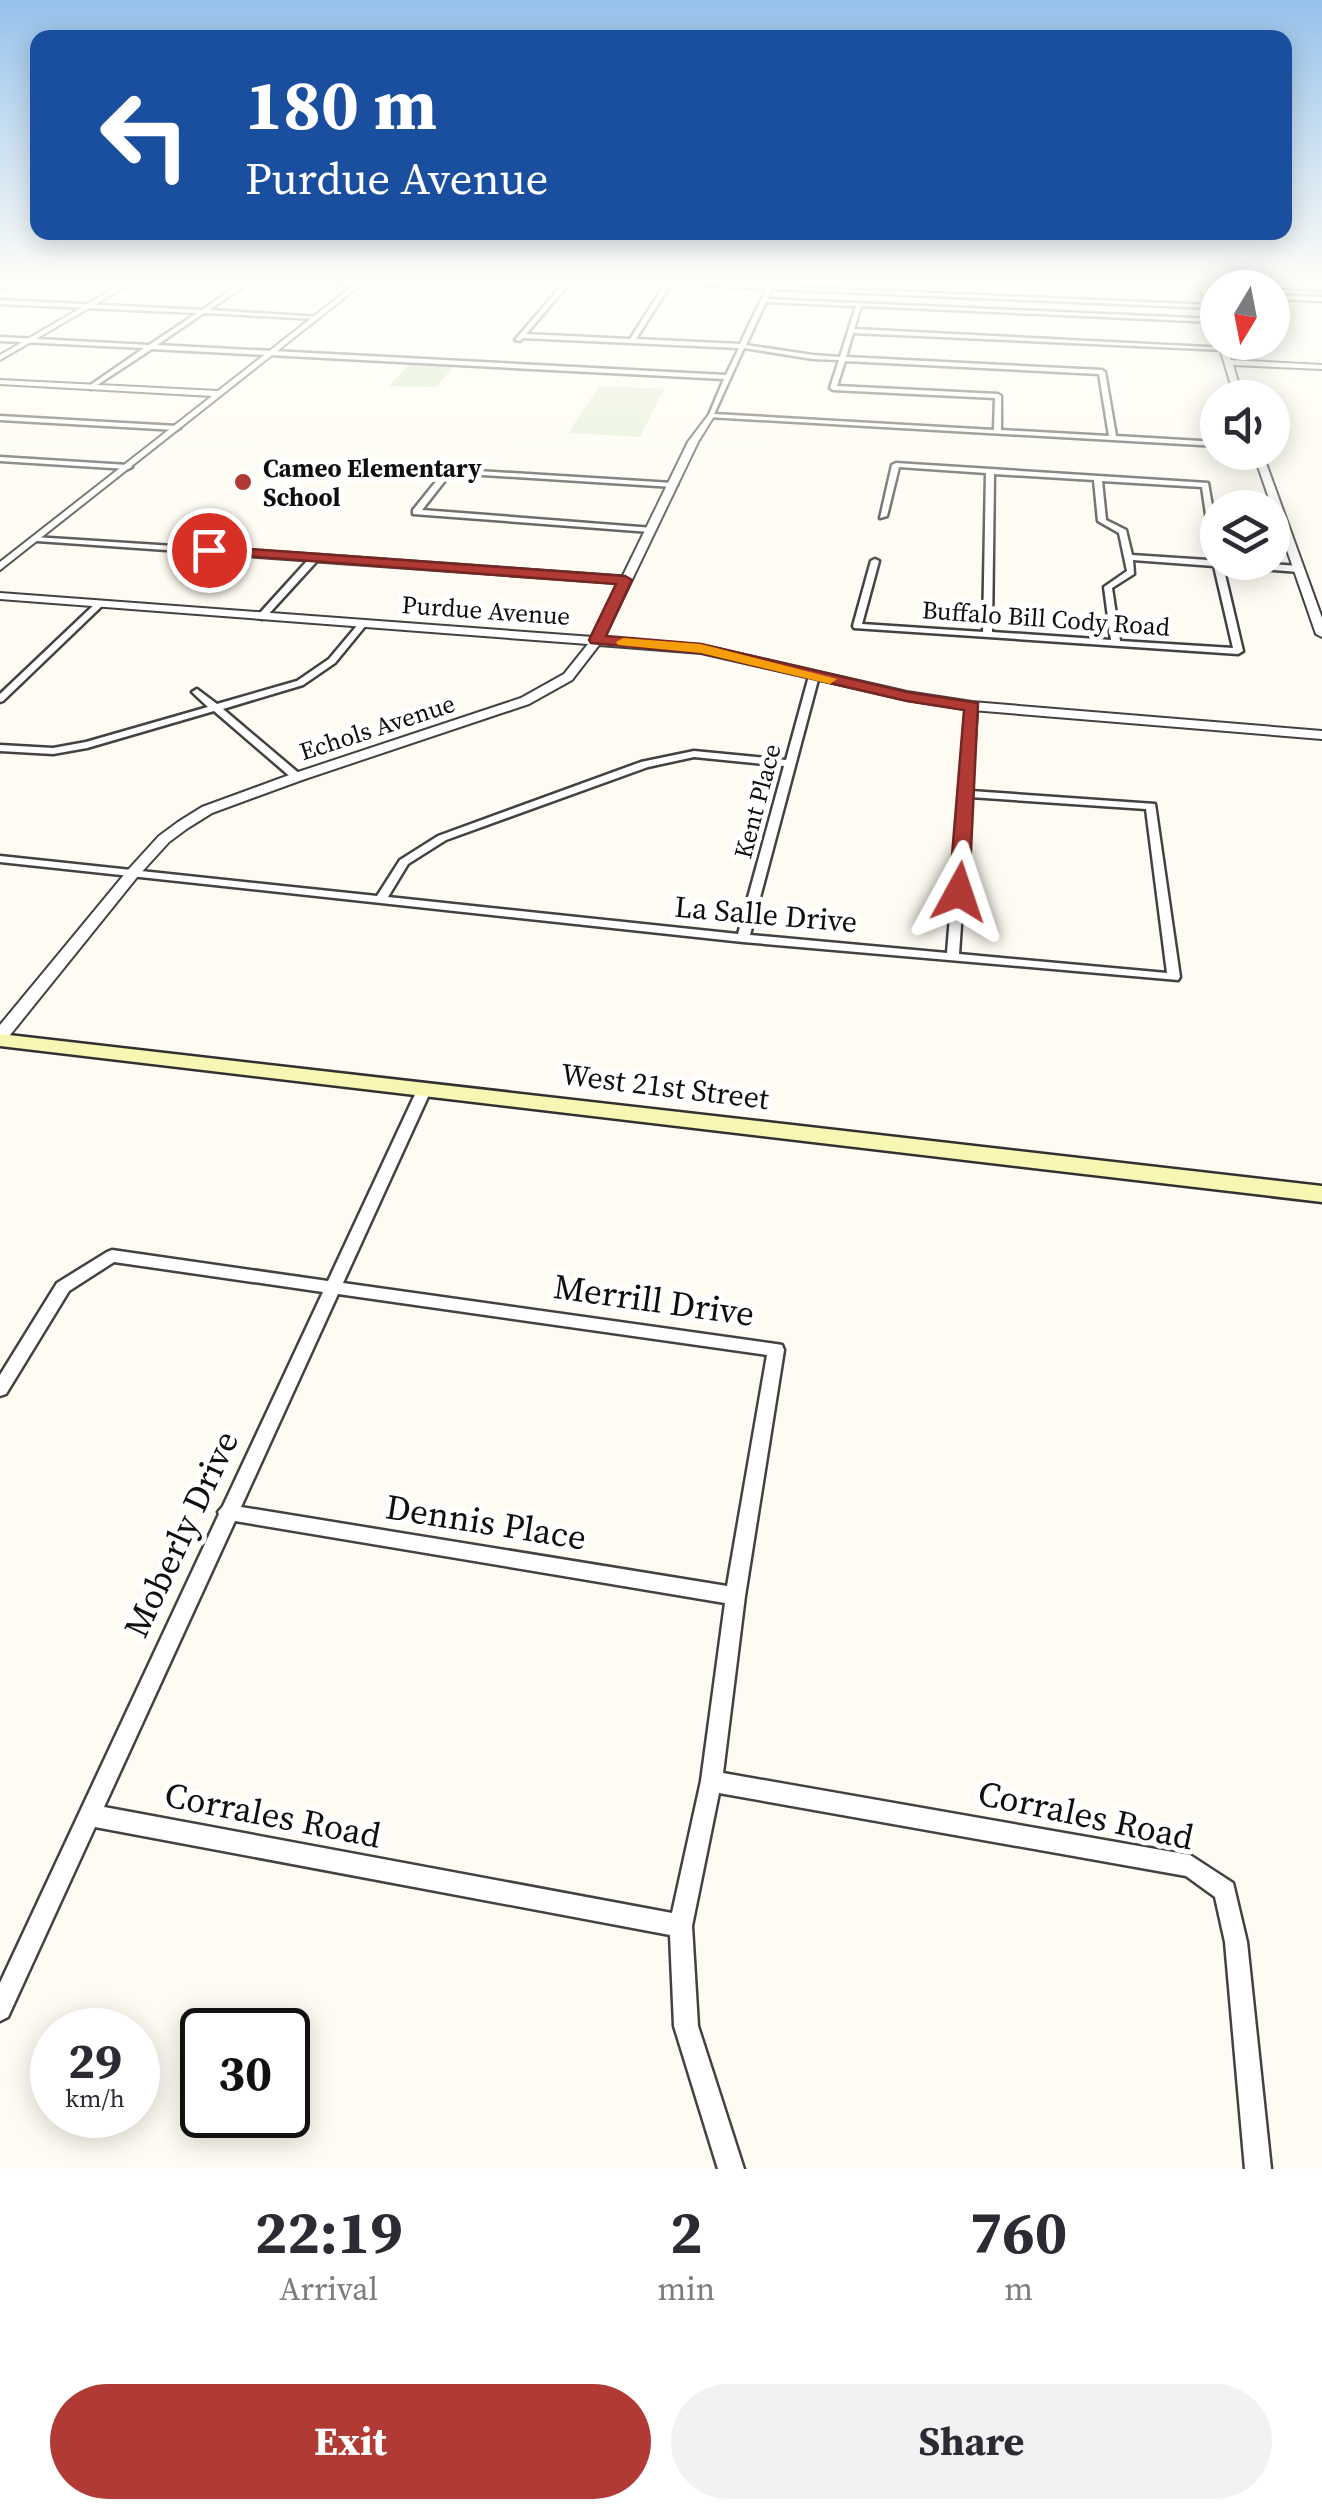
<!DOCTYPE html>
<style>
:root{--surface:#fff;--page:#f2f2f3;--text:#2b2b33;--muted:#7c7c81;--accent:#b13b34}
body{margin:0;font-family:"Source Serif 4",serif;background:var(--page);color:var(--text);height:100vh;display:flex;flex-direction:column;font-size:38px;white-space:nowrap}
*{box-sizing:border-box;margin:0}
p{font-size:32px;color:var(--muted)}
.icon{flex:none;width:55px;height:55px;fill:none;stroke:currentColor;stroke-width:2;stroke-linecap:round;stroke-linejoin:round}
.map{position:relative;height:2169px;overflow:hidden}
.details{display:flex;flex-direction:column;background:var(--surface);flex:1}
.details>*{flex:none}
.hud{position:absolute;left:30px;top:30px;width:1262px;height:210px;border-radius:20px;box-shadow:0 5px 25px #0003;background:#1a4fa0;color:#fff;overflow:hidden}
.needle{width:65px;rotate:190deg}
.tools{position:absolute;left:1200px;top:270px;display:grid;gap:20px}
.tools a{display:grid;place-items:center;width:90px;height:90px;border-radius:50%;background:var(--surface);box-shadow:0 5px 25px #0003;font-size:50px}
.speed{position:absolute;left:30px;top:2008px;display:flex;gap:20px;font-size:50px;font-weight:700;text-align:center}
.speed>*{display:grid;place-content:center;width:130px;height:130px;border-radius:50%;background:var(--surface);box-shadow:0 5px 25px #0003;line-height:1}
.speed small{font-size:25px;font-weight:400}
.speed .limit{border:5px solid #111;border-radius:15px;background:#fff;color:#111}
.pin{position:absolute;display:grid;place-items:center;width:85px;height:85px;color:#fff;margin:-42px;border:5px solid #fff;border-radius:50%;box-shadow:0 2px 10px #0007}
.me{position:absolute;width:110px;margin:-55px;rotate:5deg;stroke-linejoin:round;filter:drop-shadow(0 0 8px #0008)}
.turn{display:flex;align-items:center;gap:35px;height:210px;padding:0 50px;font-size:45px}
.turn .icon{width:130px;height:130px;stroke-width:2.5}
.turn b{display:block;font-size:70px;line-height:85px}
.eta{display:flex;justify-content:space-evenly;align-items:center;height:170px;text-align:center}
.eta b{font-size:60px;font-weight:700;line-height:70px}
.button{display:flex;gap:20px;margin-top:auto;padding:20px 50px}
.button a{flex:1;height:115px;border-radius:60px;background:var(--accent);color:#fff;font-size:40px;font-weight:700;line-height:115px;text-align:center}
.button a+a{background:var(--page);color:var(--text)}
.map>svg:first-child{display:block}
</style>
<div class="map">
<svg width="1322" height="2169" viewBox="0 0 1322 2169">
<rect width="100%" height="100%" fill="#fefcf2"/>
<polygon fill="#cee5be" points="408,365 450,366 453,368 435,387 389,386"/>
<polygon fill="#e0edcf" points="599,386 664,389 640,437 568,433"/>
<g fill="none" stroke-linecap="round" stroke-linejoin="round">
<g stroke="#424242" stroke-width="5">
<g id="minor">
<polygon points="9,284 8,285 0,289 0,285"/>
<path d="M240 284H247L209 310 320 317 317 319 204 313 157 345 726 375 739 348 523 338 520 341 515 340 563 284H569L526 334 630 339 665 284H671L636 339 740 344 766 289 691 284H774L773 286 1210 305 1212 308 771 289 767 299 1216 319 1214 322 861 306 854 329 1227 348 1224 350 853 333 846 357 1102 370 1105 372 1116 436 1218 442V446L708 417 724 379 152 349 91 389 89 386 144 348 0 341V337L149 345 197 313 0 304V300L202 310ZM766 302 856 306 840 357 813 355 746 345ZM744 348 813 359 839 360 830 388 833 390 995 398 994 430 714 414ZM845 361 1099 374 1109 436 1001 430V396L998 394 837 386Z"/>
<polygon points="335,284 360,284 361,285 358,287"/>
<polygon points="1256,284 1322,286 1322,290 1259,286"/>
<polygon points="1205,292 1218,293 1218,297 1203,295"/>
<polygon points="1272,295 1322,297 1322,301 1272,299"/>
<polygon points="0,416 177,426 180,428 177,430 0,420"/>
<polygon points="0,457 128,465 132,467 128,469 0,461"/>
<path d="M896 463 1208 483 1218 540V558L1212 556 1202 487 1102 481 1106 520 1126 530 1132 555 1299 566 1303 569 1299 572 1223 566 1243 651 1238 654 854 628 853 626 871 561 875 559 879 561 862 624 983 632 986 473 899 467 887 516 880 518 892 465ZM994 474 1094 480 1098 521 1119 533 1127 571 1104 587 1111 640 992 632ZM1133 560 1214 566 1233 648 1120 641 1112 588 1134 574Z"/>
<polygon points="446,469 673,483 677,485 673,487 451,473 422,510 653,528 654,530 650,532 413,514 413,510"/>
<polygon points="34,537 316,555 625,577 629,580 625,583 317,561 265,618 262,619 258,616 259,614 308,560 37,541 34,541"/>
<polygon points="97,602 104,604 3,701 0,702 0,694"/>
<polygon points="360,622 367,624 335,663 303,685 223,709 301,775 301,779 293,779 214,711 87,748 53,754 0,751 0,745 53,748 86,742 208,707 192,692 197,689 217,704 297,681 329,659"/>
<path d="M814 673 819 676 750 935 947 953 967 706 972 703 977 706 971 791 1155 804 1180 977 1178 980 743 942 0 862V856L377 896 400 860 438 836 641 762 694 751 786 760 809 676ZM694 757 784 766 738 934 388 897 408 864 446 840 648 767ZM970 797 1146 809 1167 973 959 954Z"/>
<path d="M425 1084 432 1088 343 1283 776 1344 782 1345 784 1350 745 1596 723 1773 1190 1855 1233 1883 1247 1942 1271 2169H1245L1225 1942 1215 1897 1186 1876 719 1793 692 1926 698 2026 744 2169H718L674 2026 670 1935 95 1827 8 2017 0 2021V1983L219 1514 218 1512 223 1506 323 1292 114 1262 69 1291 6 1394 0 1396V1375L57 1283 107 1252 112 1250 328 1281 418 1088ZM338 1294 767 1355 727 1586 241 1507ZM235 1521 725 1603 701 1781 672 1913 104 1807Z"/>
</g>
</g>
<g stroke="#424242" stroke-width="4">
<g id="tertiary">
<polygon points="122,284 130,284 0,360 0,355"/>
<polygon points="355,284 362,284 0,570 0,562 212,396 0,384 0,380 218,391"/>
<polygon points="1199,284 1206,284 1218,317 1218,331 1214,329"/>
<polygon points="1218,342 1226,342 1231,360 1322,365 1322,369 1233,365 1243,398 1235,398"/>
<polygon points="710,413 714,416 698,442 604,638 701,645 907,692 972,702 1322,731 1322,739 972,710 907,700 701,653 599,645 572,680 529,704 302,780 212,813 188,828 169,842 138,876 6,1040 0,1041 0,1025 128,870 159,836 178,822 202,807 292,774 521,698 564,674 588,644 0,599 0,593 593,637 688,442"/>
<polygon points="1253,452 1262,452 1322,618 1322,637 1316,634"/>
</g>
</g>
<g stroke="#313131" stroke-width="5">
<polygon id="secondary" points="0,1034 1322,1186 1322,1202 0,1046"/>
</g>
<use href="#minor" fill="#fff" fill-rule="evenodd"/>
<use href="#tertiary" fill="#fff" fill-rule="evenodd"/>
<use href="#secondary" fill="#f7f6b3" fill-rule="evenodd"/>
</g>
<linearGradient id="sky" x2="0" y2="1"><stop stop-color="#96c2eb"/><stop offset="0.48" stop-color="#fffef9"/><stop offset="1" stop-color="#fffef9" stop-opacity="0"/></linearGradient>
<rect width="1322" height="588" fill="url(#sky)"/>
<polygon fill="#b13b34" stroke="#732622" stroke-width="2.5" points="209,546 625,576 632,580 606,636 701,644 907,692 978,703 969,892 959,898 949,892 964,710 907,701 701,653 591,643 589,640 616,584 204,553 202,550"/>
<polygon fill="#f59e0b" points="623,638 701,644 837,679 830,684 701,653 618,645 616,642"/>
<circle fill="#b13b34" stroke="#fff" stroke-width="4" cx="243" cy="482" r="10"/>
<g text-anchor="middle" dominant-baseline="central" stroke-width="10" stroke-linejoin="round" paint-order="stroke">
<g font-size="25" font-weight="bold" fill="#0f0f0f" stroke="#fff" text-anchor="start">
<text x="263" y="468">Cameo Elementary<tspan x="263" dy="29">School</tspan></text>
</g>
<g font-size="25" fill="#0f0f0f" stroke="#fff">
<text transform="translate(486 610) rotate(4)">Purdue Avenue</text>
<text transform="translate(1046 618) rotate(4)">Buffalo Bill Cody Road</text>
<text transform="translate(377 727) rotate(-18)">Echols Avenue</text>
<text transform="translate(757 801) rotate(-75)">Kent Place</text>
</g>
<g font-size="30" fill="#0f0f0f" stroke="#fff">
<text transform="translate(766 914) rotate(5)">La Salle Drive</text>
<text transform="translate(665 1086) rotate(7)">West 21st Street</text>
</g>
<g font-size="35" fill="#0f0f0f" stroke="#fff">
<text transform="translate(654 1300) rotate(8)">Merrill Drive</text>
<text transform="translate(486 1522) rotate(9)">Dennis Place</text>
<text transform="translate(181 1534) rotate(-65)">Moberly Drive</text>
<text transform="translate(273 1815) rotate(11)">Corrales Road</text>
<text transform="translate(1086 1815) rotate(12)">Corrales Road</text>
</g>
</g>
</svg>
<div class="tools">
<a><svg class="needle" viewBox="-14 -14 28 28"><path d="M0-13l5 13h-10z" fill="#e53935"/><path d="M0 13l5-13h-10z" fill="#7c7c81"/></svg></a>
<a><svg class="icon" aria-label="sound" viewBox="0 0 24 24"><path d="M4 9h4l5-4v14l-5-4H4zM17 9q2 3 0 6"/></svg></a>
<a><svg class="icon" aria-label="layers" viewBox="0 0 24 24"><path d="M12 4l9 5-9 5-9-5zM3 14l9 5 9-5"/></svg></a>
</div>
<div class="speed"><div>29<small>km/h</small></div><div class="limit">30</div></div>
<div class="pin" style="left:209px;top:550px;background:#d93025"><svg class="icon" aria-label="arrive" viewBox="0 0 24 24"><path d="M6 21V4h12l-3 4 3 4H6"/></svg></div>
<svg class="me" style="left:959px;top:892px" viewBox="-20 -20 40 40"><path d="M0-17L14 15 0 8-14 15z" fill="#b13b34" stroke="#fff" stroke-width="4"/></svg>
<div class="hud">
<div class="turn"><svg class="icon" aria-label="left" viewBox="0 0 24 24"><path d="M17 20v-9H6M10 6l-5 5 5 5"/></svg><div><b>180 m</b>Purdue Avenue</div></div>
</div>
</div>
<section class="details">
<div class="eta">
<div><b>22:19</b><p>Arrival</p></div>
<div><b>2</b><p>min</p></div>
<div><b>760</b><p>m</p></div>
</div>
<div class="button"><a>Exit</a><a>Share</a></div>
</section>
